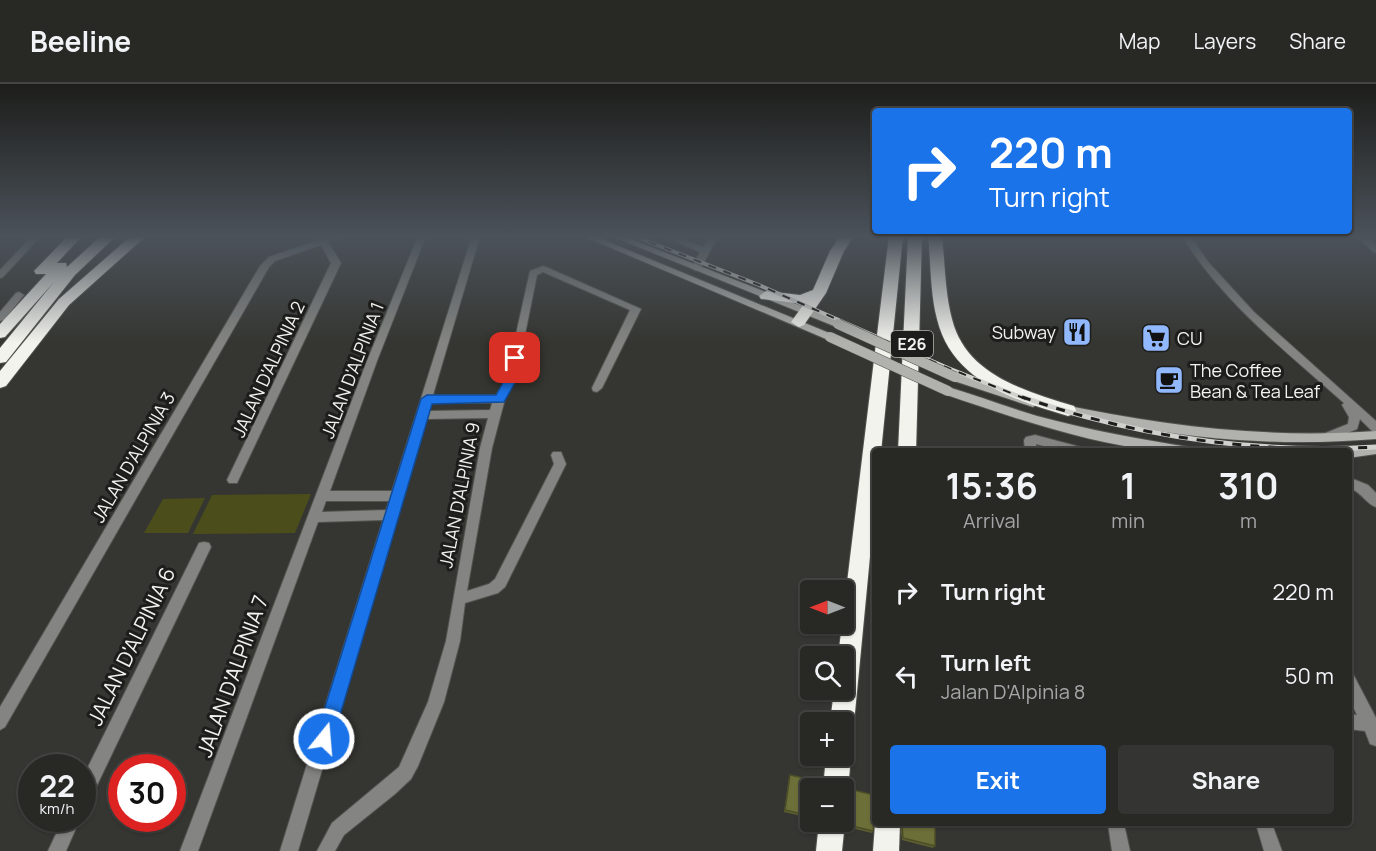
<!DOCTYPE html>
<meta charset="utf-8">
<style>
:root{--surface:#282825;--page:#343432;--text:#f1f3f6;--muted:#a5a6a7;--line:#444442;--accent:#1a73e8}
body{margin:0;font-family:Manrope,sans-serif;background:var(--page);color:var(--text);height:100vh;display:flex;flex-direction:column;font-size:22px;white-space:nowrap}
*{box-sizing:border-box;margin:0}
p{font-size:20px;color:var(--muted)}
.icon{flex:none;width:33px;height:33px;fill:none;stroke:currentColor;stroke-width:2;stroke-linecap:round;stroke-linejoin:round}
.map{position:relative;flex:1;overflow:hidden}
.sheet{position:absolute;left:872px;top:364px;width:480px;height:378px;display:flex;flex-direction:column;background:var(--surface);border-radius:6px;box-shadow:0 2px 4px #0004,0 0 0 2px var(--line)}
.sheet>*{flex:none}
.hud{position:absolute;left:872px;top:24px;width:480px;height:126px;border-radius:6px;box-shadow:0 2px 4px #0004,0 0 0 2px var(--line);background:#1a73e8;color:#fff;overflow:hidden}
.needle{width:39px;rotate:270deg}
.fabs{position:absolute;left:800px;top:496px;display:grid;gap:12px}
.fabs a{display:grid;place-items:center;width:54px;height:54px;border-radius:6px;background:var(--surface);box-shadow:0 2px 4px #0004,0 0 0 2px var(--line);font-size:30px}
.speed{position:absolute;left:18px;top:670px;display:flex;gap:12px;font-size:30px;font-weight:700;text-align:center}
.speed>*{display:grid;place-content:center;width:78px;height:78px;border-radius:50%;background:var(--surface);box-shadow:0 2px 4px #0004,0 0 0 2px var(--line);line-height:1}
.speed small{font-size:15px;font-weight:400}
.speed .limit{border:9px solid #d22;background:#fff;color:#111}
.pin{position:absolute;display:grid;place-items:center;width:51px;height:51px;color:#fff;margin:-26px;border-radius:12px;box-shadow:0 3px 9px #0006}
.me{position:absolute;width:66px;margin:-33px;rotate:17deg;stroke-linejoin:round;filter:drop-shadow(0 0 4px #0008)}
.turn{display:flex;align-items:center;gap:21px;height:126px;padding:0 18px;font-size:27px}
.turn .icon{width:78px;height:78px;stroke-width:2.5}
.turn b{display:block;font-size:42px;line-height:51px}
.eta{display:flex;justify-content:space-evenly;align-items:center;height:102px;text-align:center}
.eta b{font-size:36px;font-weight:700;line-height:42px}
.primary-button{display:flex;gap:12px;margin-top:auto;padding:12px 18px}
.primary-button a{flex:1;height:69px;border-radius:6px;background:var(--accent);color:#fff;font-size:24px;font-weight:700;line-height:69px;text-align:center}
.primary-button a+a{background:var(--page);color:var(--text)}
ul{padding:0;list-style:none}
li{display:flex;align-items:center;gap:18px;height:84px;padding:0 18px}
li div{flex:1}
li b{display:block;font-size:22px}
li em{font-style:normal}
header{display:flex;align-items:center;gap:36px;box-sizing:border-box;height:84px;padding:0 30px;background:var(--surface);border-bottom:2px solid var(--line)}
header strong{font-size:28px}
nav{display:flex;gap:33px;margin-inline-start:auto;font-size:21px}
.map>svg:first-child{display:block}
</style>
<header>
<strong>Beeline</strong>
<nav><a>Map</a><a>Layers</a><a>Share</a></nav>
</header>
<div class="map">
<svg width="1376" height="767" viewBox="0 0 1376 767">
<rect width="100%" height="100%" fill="#353631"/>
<g fill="#4b4d1b">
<polygon points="311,410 295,449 193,450 212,411"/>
<polygon points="205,414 188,449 144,449 163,415"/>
</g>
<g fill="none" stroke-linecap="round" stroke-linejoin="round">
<g stroke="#53544f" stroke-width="2">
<g id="minor">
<polygon points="32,152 41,152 3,193 0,194 0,186"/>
<polygon points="330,152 342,152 328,158 341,179 237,399 229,399 227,396 331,179 321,161 275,177 269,183 5,643 0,646 0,623 260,182 269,173"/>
<path d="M418 152H426L377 277 330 407H392L472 152H480L433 311H496L506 295 530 187 543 182 546 183 641 225 602 304 597 308 593 307 592 304 630 226 543 188 537 191 516 295 505 315 492 364 467 507 489 500 495 495 554 380 551 371 553 368H561L566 380 505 503 498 509 465 519 460 557 444 618 418 682 411 695 395 710 344 751 335 767H317L332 739 399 683 428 618 446 557 480 364 488 334 426 335 298 767H280L383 436 318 438 198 767H180L367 277ZM431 319H492L490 326 428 327ZM326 417H389L386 426 322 428Z"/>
<polygon points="662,152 674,152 703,163 710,152 718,152 701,184 696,187 691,184 700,168"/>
<polygon points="19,208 24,211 4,236 0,237 0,228 16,209"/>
<polygon points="1035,351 1084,364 1090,368 1066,368 1036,360 1037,368 1025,368 1024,356 1026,353"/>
<path d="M1348 393 1368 401 1376 409V423C1365 419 1363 409 1348 403Z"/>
<polygon points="204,458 209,459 211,463 88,720 82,722 82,695 199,459"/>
<polygon points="1348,588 1353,590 1376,634 1376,662 1370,660 1365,647 1348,645 1348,630 1357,631 1348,612"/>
<polygon points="63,735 80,735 66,767 48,767"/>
<polygon points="1108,740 1124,740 1130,767 1112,767"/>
<polygon points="1256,740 1272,740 1282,767 1264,767"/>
</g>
</g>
<g stroke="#53544f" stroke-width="2">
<g id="tertiary">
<path d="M1182 152H1190L1209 179 1254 228 1376 337V348L1372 347 1360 335 1357 345 1331 356H1323L1321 353 1323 350 1348 340 1349 333 1342 321 1344 319C1286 267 1223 219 1182 152Z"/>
<polygon points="1357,152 1366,152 1376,161 1376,169 1373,168"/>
</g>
</g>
<g stroke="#53544f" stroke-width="2">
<g id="secondary">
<polygon points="583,152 594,152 834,251 835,253 830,256 826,255"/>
<polygon points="611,152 623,152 842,238 843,240 842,242 834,242"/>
<polygon points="955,289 1037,316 1039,319 1033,323 951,296 950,293 951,290"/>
<path d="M948 303C978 312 1007 323 1037 332 1089 346 1142 356 1196 364L1202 368C1188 368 1173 369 1160 367 1089 360 1011 333 944 310L943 307 944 304Z"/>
<path d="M1059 320C1164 342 1268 355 1376 347V355C1291 362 1207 357 1123 341 1100 337 1077 333 1055 327L1053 324Z"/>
<polygon points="1376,362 1376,370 1348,374 1348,368 1343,368"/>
</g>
</g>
<g stroke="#53544f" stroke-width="2">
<g id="motorway">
<polygon points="68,152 82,152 57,179 66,179 67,183 101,152 116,152 75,191 6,278 0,279 0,264 54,198 5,253 0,254 0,240 46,190 36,190 34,187"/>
<polygon points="131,152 146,152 69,221 6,302 0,304 0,287 59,215"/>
<polygon points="840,152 854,152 844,167 826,209 804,241 799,243 791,238 804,220 761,215 759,212 766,207 800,211 813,206 830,167"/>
<polygon points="889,152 903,152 881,368 874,368 874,431 854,639 850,647 843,650 843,639 830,639 834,606 843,606 843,573 838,573"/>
<polygon points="908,152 922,152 916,368 898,368"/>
<path d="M928 152H942C945 179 945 209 952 235 966 291 1025 307 1074 322L1076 326 1074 330 1068 332C1014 316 952 297 937 235 930 209 931 179 928 152Z"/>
<path d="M843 662C855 671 849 702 843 714V705H823L826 672H843Z"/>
<polygon points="843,734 845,738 842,767 816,767 819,738 843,738"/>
<polygon points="875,740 900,740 899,767 873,767"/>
</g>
</g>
<use href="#minor" fill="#848582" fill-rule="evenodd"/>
<use href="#tertiary" fill="#848582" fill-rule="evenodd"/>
<use href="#secondary" fill="#b1b2ad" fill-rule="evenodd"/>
<use href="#motorway" fill="#f3f3ed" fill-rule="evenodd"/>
<g stroke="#d0d0cd" stroke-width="4">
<polyline id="rail-far1" points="634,152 759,201 948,284 1026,315"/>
</g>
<g stroke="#d0d0cd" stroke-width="5">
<path id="rail" d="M1022 313C1137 353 1254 370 1376 363"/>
</g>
<use href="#rail-far1" stroke="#1d1d1b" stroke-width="2" stroke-dasharray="8" stroke-linecap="butt"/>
<use href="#rail" stroke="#1d1d1b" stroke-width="3" stroke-dasharray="9" stroke-linecap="butt"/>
<g stroke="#53544f" stroke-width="11" stroke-linecap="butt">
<g id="secondary-bridge">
<polyline points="838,240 955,293"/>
<polyline points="830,253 948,307"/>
</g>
</g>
<use href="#secondary-bridge" stroke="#b1b2ad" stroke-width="10"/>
</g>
<g fill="#5d5f30">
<polygon points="789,693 810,705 810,734 784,728"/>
<polygon points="843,714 873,747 872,749 847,743 843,732"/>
<polygon points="900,740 935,740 935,762 933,764 902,756"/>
</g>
<g fill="#6c6f38" stroke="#4c4e27" stroke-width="1.5">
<polygon points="790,691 822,698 824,705 842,705 810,705 810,732 785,726"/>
<polygon points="849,705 874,711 874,739 873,747 848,741 845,730 843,732 843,714 846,713"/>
<polygon points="902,740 935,740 935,762 903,754"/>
</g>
<linearGradient id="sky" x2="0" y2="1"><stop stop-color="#1d1e1b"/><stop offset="0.59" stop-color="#4b525a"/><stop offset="1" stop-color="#4b525a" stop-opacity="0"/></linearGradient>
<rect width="1376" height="259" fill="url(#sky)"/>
<polygon fill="#1a73e8" stroke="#114b97" stroke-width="1.5" points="515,270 521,274 517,295 504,318 432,320 333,655 330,661 324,664 317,661 315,655 421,315 427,311 496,311 505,295 509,274"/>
<defs>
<g id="restaurant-square" transform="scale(1.5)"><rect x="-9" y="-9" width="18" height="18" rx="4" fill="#91b8fd" stroke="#1d1d1b"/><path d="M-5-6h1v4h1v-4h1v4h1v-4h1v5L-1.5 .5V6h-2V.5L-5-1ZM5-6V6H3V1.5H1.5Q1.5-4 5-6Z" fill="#111"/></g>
<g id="supermarket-square" transform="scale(1.5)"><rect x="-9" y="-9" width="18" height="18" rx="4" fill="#91b8fd" stroke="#1d1d1b"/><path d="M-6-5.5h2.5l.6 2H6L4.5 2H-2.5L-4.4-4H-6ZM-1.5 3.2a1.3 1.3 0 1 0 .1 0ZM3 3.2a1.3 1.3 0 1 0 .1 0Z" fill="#111"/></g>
<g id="cafe-square" transform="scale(1.5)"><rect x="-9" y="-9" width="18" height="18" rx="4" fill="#91b8fd" stroke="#1d1d1b"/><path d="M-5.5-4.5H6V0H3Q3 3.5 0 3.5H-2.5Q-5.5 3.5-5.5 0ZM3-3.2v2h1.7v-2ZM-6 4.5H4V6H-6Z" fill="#111"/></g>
</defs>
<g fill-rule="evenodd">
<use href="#restaurant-square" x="1077" y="248"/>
<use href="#supermarket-square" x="1156" y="254"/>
<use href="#cafe-square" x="1169" y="296"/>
</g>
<g text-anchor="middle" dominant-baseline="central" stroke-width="6" stroke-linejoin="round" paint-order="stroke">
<rect fill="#1d1d1b" stroke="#b2b2af" stroke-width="1.5" x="891" y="247" width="42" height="26" rx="4.5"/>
<g font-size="16" font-weight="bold" fill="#f2f2ef">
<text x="912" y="260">E26</text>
</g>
<g font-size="18" fill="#f2f2ef" stroke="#1d1d1b" text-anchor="start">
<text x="1056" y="248" text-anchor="end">Subway</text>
<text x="1177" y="254">CU</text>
<text x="1190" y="286">The Coffee<tspan x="1190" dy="21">Bean &amp; Tea Leaf</tspan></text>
</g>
<g font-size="18" fill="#f2f2ef" stroke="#1d1d1b">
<text transform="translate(268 285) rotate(-65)">JALAN D'ALPINIA 2</text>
<text transform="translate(352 286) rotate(-69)">JALAN D'ALPINIA 1</text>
<text transform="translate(133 373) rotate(-60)">JALAN D'ALPINIA 3</text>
<text transform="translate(459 411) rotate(-79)">JALAN D'ALPINIA 9</text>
</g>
<g font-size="21" fill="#f2f2ef" stroke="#1d1d1b">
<text transform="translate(131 562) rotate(-64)">JALAN D'ALPINIA 6</text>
<text transform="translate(232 592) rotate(-70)">JALAN D'ALPINIA 7</text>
</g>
</g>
</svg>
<div class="fabs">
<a><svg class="needle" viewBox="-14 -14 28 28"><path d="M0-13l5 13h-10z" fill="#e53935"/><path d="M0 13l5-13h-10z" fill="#a5a6a7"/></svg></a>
<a><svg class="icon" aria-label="search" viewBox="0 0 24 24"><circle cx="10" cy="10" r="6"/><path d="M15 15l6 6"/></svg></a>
<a>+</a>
<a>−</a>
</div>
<div class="speed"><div>22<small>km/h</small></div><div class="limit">30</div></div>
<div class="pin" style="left:515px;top:274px;background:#d93025"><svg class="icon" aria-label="arrive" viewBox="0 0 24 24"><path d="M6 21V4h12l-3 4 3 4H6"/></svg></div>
<svg class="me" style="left:324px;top:655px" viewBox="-20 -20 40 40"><circle r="17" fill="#1a73e8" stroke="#fff" stroke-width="3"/><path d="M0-11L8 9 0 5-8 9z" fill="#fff"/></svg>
<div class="hud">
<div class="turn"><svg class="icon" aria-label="right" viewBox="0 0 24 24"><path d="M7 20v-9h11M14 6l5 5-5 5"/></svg><div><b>220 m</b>Turn right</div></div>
</div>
<section class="sheet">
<div class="eta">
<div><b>15:36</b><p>Arrival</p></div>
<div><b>1</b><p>min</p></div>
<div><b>310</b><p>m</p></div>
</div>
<ul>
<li><svg class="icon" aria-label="right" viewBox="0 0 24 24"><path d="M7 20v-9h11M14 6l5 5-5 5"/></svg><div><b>Turn right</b></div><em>220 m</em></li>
<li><svg class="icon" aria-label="left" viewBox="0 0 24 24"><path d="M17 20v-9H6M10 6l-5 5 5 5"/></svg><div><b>Turn left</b><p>Jalan D'Alpinia 8</p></div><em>50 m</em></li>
</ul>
<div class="primary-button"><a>Exit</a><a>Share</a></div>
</section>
</div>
